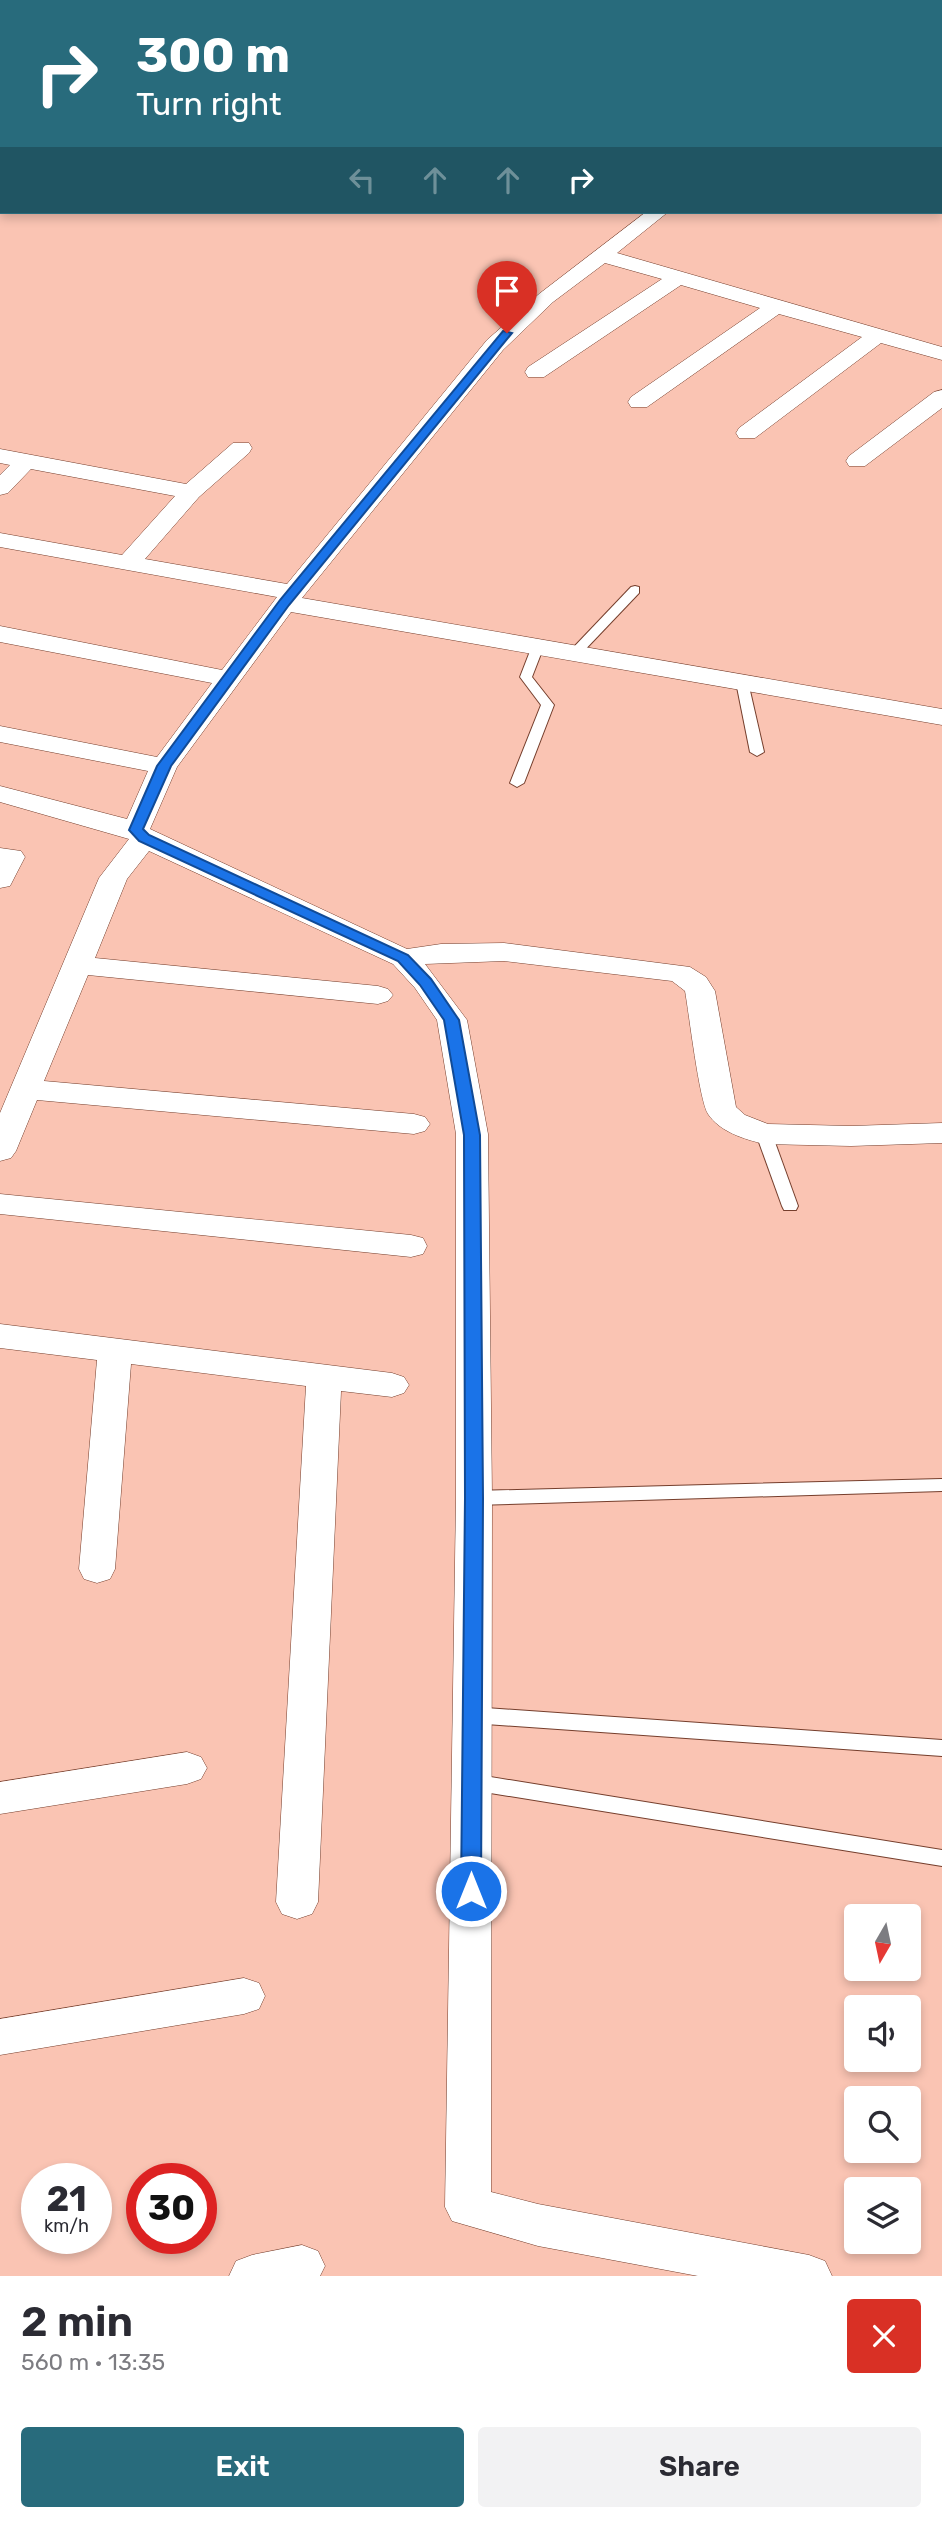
<!DOCTYPE html>
<meta charset="utf-8">
<style>
:root{--surface:#fff;--page:#f2f2f3;--text:#2b2b33;--muted:#7c7c81;--accent:#286b7c}
body{margin:0;font-family:Rubik,sans-serif;background:var(--page);color:var(--text);height:100vh;display:flex;flex-direction:column;font-size:26px;white-space:nowrap}
*{box-sizing:border-box;margin:0}
p{font-size:23px;color:var(--muted)}
.icon{flex:none;width:38px;height:38px;fill:none;stroke:currentColor;stroke-width:2;stroke-linecap:round;stroke-linejoin:round}
.map{position:relative;height:2276px;overflow:hidden}
.sheet{display:flex;flex-direction:column;background:var(--surface);flex:1}
.sheet>*{flex:none}
.hud{position:absolute;left:0px;top:0px;width:943px;height:214px;box-shadow:0 4px 10px #0003;background:#286b7c;color:#fff;overflow:hidden}
.needle{width:46px;rotate:189deg}
.tools{position:absolute;left:844px;top:1904px;display:grid;gap:14px}
.tools a{display:grid;place-items:center;width:77px;height:77px;border-radius:7px;background:var(--surface);box-shadow:0 4px 10px #0003;font-size:35px}
.speed{position:absolute;left:21px;top:2163px;display:flex;gap:14px;font-size:35px;font-weight:700;text-align:center}
.speed>*{display:grid;place-content:center;width:91px;height:91px;border-radius:50%;background:var(--surface);box-shadow:0 4px 10px #0003;line-height:1}
.speed small{font-size:18px;font-weight:400}
.speed .limit{border:10px solid #d22;background:#fff;color:#111}
.pin{position:absolute;display:grid;place-items:center;width:60px;height:60px;color:#fff;margin:-72px -30px;border-radius:50% 50% 50% 0;rotate:-45deg;box-shadow:0 0 7px #0007}
.pin .icon{rotate:45deg}
.me{position:absolute;width:77px;margin:-38px;rotate:0deg;stroke-linejoin:round;filter:drop-shadow(0 0 5px #0008)}
.turn{display:flex;align-items:center;gap:24px;height:147px;padding:0 21px;font-size:32px}
.turn .icon{width:91px;height:91px;stroke-width:2.5}
.turn b{display:block;font-size:49px;line-height:60px}
.lanes{display:flex;align-items:center;height:66px;padding:0 21px;background:#0003;justify-content:center;gap:35px;direction:ltr}
.lanes .off{opacity:.35}
.round{display:grid;place-items:center;flex:none;width:74px;height:74px;border-radius:7px;background:var(--page)}
.head{display:flex;align-items:center;justify-content:space-between;height:119px;padding:0 21px}
h1{font-size:42px;font-weight:600;line-height:52px}
.primary-button{display:flex;gap:14px;margin-top:auto;padding:14px 21px}
.primary-button a{flex:1;height:80px;border-radius:7px;background:var(--accent);color:#fff;font-size:28px;font-weight:600;line-height:80px;text-align:center}
.primary-button a+a{background:var(--page);color:var(--text)}
.map>svg:first-child{display:block}
</style>
<div class="map">
<svg width="942" height="2276" viewBox="0 0 942 2276">
<rect width="100%" height="100%" fill="#fac4b3"/>
<g fill="none" stroke-linecap="round" stroke-linejoin="round">
<g stroke="#753e2c" stroke-width="2">
<g id="service">
<polygon points="94,0 104,0 93,2"/>
<polygon points="171,0 181,0 170,2"/>
<polygon points="281,0 290,0 280,2"/>
<polygon points="395,0 404,0 394,2"/>
<polygon points="491,0 500,0 490,2"/>
<polygon points="536,0 563,0 565,2 537,2"/>
<polygon points="596,0 604,0 595,2"/>
<polygon points="715,0 724,0 714,2"/>
<polygon points="817,0 826,0 816,2"/>
<rect x="0" y="20" width="2" height="6"/>
<polygon points="635,586 639,587 639,593 579,656 571,656 571,650 631,587"/>
<polygon points="538,642 544,646 532,677 554,705 524,783 517,787 510,783 541,705 520,677 532,646"/>
<polygon points="742,678 748,682 764,752 757,756 750,752 736,682"/>
<polygon points="764,1129 772,1134 798,1206 796,1210 784,1210 782,1206 756,1134"/>
<polygon points="942,1479 942,1491 474,1505 468,1503 465,1498 468,1493 474,1491"/>
<polygon points="472,1707 942,1740 942,1756 472,1723 465,1720 462,1715 465,1710"/>
<polygon points="472,1774 942,1850 942,1866 472,1790 465,1788 462,1782 465,1776"/>
</g>
</g>
<g stroke="#753e2c" stroke-width="1">
<g id="minor">
<polygon points="891,0 908,0 890,2"/>
<path d="M646 212H668L617 253 942 347V360L881 343 755 438H739L736 433 739 428 862 337 779 314 647 407H631L628 402 631 397 760 308 681 285 544 377H528L525 372 528 367 662 279 605 263 553 302 503 350 302 598 942 709V725L291 612 177 767 150 829 407 949 441 944 504 943 690 967 706 977 715 991 736 1107 745 1115 768 1124 851 1126 942 1123V1143L851 1146 764 1144C744 1139 720 1132 708 1114 699 1100 689 1013 685 991L672 981 504 961 425 964 467 1020 488 1134 492 1498 491 2192 538 2204 809 2255 825 2261 832 2276H698L538 2246 452 2221 445 2207 456 1498V1134L437 1020 415 988 393 964 149 851 127 879 95 958 378 986 388 989 393 995 388 1001 378 1004 88 975 44 1081 414 1114 425 1117 430 1124 425 1131 414 1134 37 1100 16 1151 11 1158 0 1161V1113L99 878 129 839 0 802V786L127 819 148 771 0 742V726L157 757 212 683 0 642V626L222 670 277 597 0 547V533L122 555 175 496 31 469 8 493 0 495V475L10 465 0 463V449L186 484 233 443H249L252 448 249 453 199 497 145 559 287 584 487 340 539 294Z"/>
<polygon points="942,390 942,408 865,466 849,466 846,461 849,456 934,392"/>
<polygon points="0,848 21,851 25,857 10,886 0,888"/>
<polygon points="0,1194 411,1235 423,1238 427,1246 423,1254 411,1257 0,1214"/>
<polygon points="0,1324 392,1373 404,1377 409,1385 404,1393 392,1397 341,1391 318,1902 312,1914 297,1919 282,1914 276,1902 306,1386 131,1364 115,1569 110,1579 97,1583 84,1579 79,1569 97,1360 0,1348"/>
<polygon points="187,1752 201,1757 207,1768 201,1779 187,1784 0,1814 0,1782"/>
<polygon points="244,1978 259,1983 265,1996 259,2009 244,2014 0,2055 0,2019"/>
<polygon points="302,2245 318,2251 325,2266 320,2276 229,2276 236,2261 252,2255"/>
</g>
</g>
<use href="#service" fill="#fff" fill-rule="evenodd"/>
<use href="#minor" fill="#fff" fill-rule="evenodd"/>
</g>
<polygon fill="#1a73e8" stroke="#114b97" stroke-width="2" points="503,331 512,333 289,605 171,766 143,829 149,835 408,955 431,979 459,1020 480,1135 483,1498 481,1891 478,1897 471,1900 464,1897 461,1891 465,1498 464,1135 444,1020 420,985 398,961 139,841 129,830 157,766 280,600"/>
</svg>
<div class="tools">
<a><svg class="needle" viewBox="-14 -14 28 28"><path d="M0-13l5 13h-10z" fill="#e53935"/><path d="M0 13l5-13h-10z" fill="#7c7c81"/></svg></a>
<a><svg class="icon" aria-label="sound" viewBox="0 0 24 24"><path d="M4 9h4l5-4v14l-5-4H4zM17 9q2 3 0 6"/></svg></a>
<a><svg class="icon" aria-label="search" viewBox="0 0 24 24"><circle cx="10" cy="10" r="6"/><path d="M15 15l6 6"/></svg></a>
<a><svg class="icon" aria-label="layers" viewBox="0 0 24 24"><path d="M12 4l9 5-9 5-9-5zM3 14l9 5 9-5"/></svg></a>
</div>
<div class="speed"><div>21<small>km/h</small></div><div class="limit">30</div></div>
<div class="pin" style="left:507px;top:333px;background:#d93025"><svg class="icon" aria-label="arrive" viewBox="0 0 24 24"><path d="M6 21V4h12l-3 4 3 4H6"/></svg></div>
<svg class="me" style="left:471px;top:1891px" viewBox="-20 -20 40 40"><circle r="17" fill="#1a73e8" stroke="#fff" stroke-width="3"/><path d="M0-11L8 9 0 5-8 9z" fill="#fff"/></svg>
<div class="hud">
<div class="turn"><svg class="icon" aria-label="right" viewBox="0 0 24 24"><path d="M7 20v-9h11M14 6l5 5-5 5"/></svg><div><b>300 m</b>Turn right</div></div>
<div class="lanes"><svg class="icon off" aria-label="left" viewBox="0 0 24 24"><path d="M17 20v-9H6M10 6l-5 5 5 5"/></svg><svg class="icon off" aria-label="ahead" viewBox="0 0 24 24"><path d="M12 20V5M6 11l6-6 6 6"/></svg><svg class="icon off" aria-label="ahead" viewBox="0 0 24 24"><path d="M12 20V5M6 11l6-6 6 6"/></svg><svg class="icon" aria-label="right" viewBox="0 0 24 24"><path d="M7 20v-9h11M14 6l5 5-5 5"/></svg></div>
</div>
</div>
<section class="sheet">
<div class="head"><div><h1>2 min</h1><p>560 m · 13:35</p></div><a class="round" style="background:#d93025;color:#fff"><svg class="icon" aria-label="close" viewBox="0 0 24 24"><path d="M6 6l12 12M18 6L6 18"/></svg></a></div>
<div class="primary-button"><a>Exit</a><a>Share</a></div>
</section>
